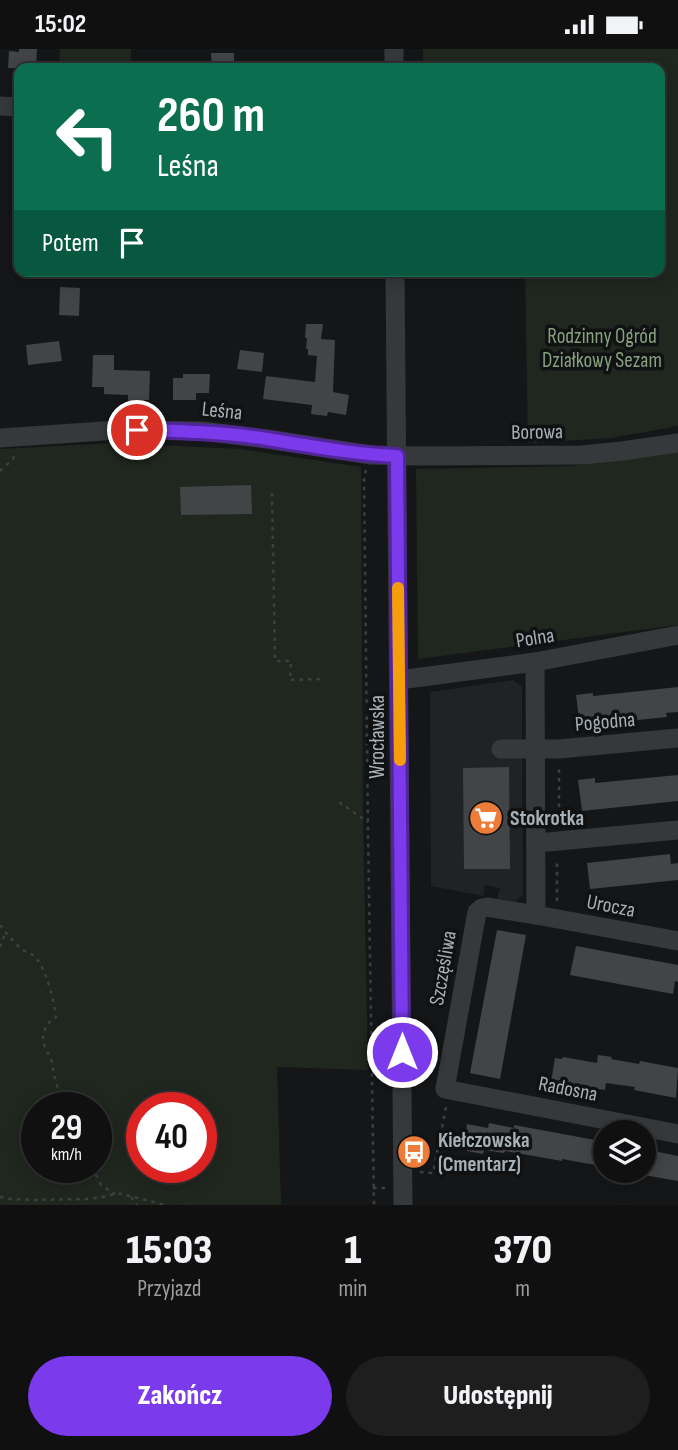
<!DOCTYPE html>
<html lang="pl">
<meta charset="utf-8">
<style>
:root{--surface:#101011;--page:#1e1e1f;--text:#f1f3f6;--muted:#9c9d9f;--line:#303031;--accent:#7c3aed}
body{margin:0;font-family:"Sofia Sans Condensed",sans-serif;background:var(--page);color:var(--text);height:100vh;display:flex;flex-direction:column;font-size:26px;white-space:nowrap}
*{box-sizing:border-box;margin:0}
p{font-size:23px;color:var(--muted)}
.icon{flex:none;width:38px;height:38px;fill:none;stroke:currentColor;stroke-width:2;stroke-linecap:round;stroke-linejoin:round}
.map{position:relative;height:1156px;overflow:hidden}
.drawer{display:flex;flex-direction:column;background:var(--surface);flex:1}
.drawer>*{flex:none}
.guide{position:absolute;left:14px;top:14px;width:651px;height:214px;border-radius:14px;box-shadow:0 4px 18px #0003,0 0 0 2px var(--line);background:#0b6e4f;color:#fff;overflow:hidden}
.fabs{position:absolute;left:593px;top:1071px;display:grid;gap:14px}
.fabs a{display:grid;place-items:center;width:63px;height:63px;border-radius:50%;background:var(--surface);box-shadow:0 4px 18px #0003,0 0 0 2px var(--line);font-size:35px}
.speed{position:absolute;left:21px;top:1043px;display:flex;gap:14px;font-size:35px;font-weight:700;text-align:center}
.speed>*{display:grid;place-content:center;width:91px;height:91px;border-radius:50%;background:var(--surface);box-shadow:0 4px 18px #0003,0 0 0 2px var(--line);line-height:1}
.speed small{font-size:18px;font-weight:400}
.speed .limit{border:10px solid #d22;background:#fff;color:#111}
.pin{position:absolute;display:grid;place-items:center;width:60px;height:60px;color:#fff;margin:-30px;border:4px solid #fff;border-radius:50%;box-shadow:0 2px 7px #0007}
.me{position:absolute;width:77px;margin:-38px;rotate:0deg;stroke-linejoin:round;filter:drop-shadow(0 0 5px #0008)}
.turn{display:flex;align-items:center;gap:24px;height:147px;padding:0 28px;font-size:32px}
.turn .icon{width:91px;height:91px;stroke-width:2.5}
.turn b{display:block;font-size:49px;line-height:60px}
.then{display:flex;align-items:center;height:66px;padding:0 28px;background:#0003;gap:14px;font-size:26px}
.eta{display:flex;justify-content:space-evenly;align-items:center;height:119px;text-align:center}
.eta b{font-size:42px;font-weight:800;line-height:49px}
.primary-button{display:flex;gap:14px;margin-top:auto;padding:14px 28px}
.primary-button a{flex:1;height:80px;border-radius:42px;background:var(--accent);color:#fff;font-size:28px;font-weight:800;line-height:80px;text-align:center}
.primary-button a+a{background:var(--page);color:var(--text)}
.status{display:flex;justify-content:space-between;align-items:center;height:49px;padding:0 35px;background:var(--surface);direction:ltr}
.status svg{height:19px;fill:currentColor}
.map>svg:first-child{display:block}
</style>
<div class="status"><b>15:02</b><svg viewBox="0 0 49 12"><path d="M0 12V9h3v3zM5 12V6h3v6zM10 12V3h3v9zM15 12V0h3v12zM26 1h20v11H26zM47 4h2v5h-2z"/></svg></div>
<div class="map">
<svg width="678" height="1156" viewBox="0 0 678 1156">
<rect width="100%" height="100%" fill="#151617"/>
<polygon fill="#212224" points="513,631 522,638 523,845 515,853 497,850 500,839 485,836 483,847 431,837 430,643"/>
<g fill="#20271f" fill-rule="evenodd">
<polygon points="60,0 131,0 131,19 59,19"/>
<polygon points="423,0 678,0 678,377 611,389 528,394 525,222 660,222 660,19 423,19"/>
<path d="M114 394 241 400 361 418 363 769 368 1021 277 1018 281 1156H0V400ZM37 1059H96V1118H37ZM142 1059H201V1118H142Z"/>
<polygon points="678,402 678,576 418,610 416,420 572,417"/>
</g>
<g fill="#424447">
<polygon points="19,0 37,0 36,19 8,19 9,2 19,3"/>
<polygon points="211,4 234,4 234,19 212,19"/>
<polygon points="60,238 80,239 79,267 59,266"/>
<polygon points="306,275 323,275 321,290 335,291 333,343 349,346 346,366 328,363 327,367 311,365 312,356 263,350 266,327 315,333 317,307 308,306 308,300 306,300 307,290 305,288"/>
<polygon points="59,292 62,312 28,316 26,296"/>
<polygon points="240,301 264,304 262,323 237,320"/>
<polygon points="93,306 114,306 114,321 150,322 149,351 140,351 140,353 128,353 128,346 104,345 104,338 92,338"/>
<polygon points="183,325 210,325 209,344 196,344 196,351 173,351 173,329 183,329"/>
<polygon points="251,436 252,465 181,466 180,438"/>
<polygon points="678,638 678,663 666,664 667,668 580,677 576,646 593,644 593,647"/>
<polygon points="509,718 510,820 464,820 463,719"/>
<polygon points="678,726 678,752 582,762 578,731 595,729 595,734"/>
<polygon points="670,805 671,815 678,814 678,831 590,840 587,814"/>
<polygon points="497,881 526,886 500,1030 470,1024"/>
<polygon points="576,897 678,916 678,933 675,932 673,945 570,926"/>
<polygon points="598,1006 612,1008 611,1010 639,1015 640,1012 678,1019 676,1049 634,1041 635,1038 606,1034 605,1041 592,1039 591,1043 584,1041 583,1046 557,1041 558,1034 551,1033 555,1009 562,1010 563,1008 597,1014"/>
<polygon points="489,1074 514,1079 514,1076 606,1093 606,1118 562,1110 562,1112 505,1102 504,1104 484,1101 483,1105 467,1102 467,1100 463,1099 467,1075 488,1079"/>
<polygon points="644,1100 678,1107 678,1132 644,1126"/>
</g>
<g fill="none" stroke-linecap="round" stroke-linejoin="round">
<g stroke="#3c4043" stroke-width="2.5" stroke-dasharray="3.5 5" stroke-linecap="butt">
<polyline points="366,421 364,428 368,783 374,1156"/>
<polyline points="0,422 13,410 14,406"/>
<polyline points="272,444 275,612 291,612 290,631 324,630"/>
<polyline points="340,753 342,757 346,758 368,773"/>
<polyline points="559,775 559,716"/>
<polyline points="557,852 557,810"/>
<path d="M0 876C7 885 14 894 23 901 28 904 33 905 37 910 47 923 54 952 56 968L46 976 43 989 44 996 51 1010 56 1034 65 1059"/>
<polyline points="0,898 5,885"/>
<polyline points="92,1118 101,1136 115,1145"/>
<polyline points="420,1123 433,1124 446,1058"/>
<polyline points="373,1139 387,1139"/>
<polyline points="0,1148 11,1150 35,1151 86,1150 103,1148 115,1145 122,1145 165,1156"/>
<polyline points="131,1148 137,1156"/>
</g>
<g stroke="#36393c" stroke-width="19">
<polyline points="394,0 394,19"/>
<polyline points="0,57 19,58"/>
<polyline points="395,222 403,1156"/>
<polyline points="0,389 118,381 202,382 267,390 371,406 419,407 582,406 622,402 678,394"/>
<polyline points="535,613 536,866 487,858 482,859 477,863 445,1040 678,1085"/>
<polyline points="399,631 535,613 678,586"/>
<polyline points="501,700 559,700 678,689"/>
<polyline points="537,794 678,781"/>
<polyline points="536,866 678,892"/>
</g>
</g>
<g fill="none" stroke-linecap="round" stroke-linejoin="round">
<g stroke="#51269a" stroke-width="18">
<path id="route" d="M137 381C181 382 224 383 267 390 310 397 353 405 397 407L402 1003"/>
</g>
<use href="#route" stroke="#7c3aed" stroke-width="12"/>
<polyline stroke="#f59e0b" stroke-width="12" points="398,539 400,711"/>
</g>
<defs>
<g id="supermarket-disc" transform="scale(1.75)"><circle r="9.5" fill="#ec7c38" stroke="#101112"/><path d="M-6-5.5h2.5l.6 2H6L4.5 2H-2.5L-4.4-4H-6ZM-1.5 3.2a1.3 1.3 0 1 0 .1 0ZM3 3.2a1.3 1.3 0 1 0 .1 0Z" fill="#fff"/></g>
<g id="bus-disc" transform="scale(1.75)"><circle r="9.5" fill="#ec7c38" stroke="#101112"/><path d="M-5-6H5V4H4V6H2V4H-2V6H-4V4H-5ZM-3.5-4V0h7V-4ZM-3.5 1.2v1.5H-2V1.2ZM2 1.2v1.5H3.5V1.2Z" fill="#fff"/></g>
</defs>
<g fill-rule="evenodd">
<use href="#supermarket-disc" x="486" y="769"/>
<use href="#bus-disc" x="414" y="1103"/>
</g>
<g text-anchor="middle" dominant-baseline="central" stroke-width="7" stroke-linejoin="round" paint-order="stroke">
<g font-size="21" fill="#87a17f" stroke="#101112">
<text x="602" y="287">Rodzinny Ogród<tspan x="602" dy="24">Działkowy Sezam</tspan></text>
</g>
<g font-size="21" fill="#a8b1b7" stroke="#101112">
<text transform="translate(222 362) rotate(6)">Leśna</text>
<text transform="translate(537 383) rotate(-1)">Borowa</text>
<text transform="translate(535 589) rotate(-9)">Polna</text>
<text transform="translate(605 673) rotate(-5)">Pogodna</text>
<text transform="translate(377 688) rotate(-90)">Wrocławska</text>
<text transform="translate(611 857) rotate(11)">Urocza</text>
<text transform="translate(443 919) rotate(-80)">Szczęśliwa</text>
<text transform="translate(568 1040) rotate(11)">Radosna</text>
</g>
<g font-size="21" font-weight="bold" fill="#a8b1b7" stroke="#101112" text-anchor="start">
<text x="510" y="769">Stokrotka</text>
<text x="438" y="1091">Kiełczowska<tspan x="438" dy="24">(Cmentarz)</tspan></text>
</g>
</g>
</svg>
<div class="fabs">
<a><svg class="icon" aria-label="layers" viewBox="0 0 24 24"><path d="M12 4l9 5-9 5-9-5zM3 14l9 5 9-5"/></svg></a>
</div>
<div class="speed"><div>29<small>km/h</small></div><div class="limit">40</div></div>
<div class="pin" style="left:137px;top:381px;background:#d93025"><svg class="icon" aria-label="arrive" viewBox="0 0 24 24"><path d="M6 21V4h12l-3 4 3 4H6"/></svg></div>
<svg class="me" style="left:402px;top:1003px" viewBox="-20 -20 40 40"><circle r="17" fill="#7c3aed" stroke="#fff" stroke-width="3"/><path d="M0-11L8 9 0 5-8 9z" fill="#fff"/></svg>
<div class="guide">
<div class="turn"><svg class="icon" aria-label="left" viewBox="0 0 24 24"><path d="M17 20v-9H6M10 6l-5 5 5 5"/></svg><div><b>260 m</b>Leśna</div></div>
<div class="then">Potem<svg class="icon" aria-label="arrive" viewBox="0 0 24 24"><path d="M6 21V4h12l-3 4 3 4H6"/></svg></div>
</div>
</div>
<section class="drawer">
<div class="eta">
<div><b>15:03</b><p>Przyjazd</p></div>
<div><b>1</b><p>min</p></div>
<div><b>370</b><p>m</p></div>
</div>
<div class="primary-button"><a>Zakończ</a><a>Udostępnij</a></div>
</section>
